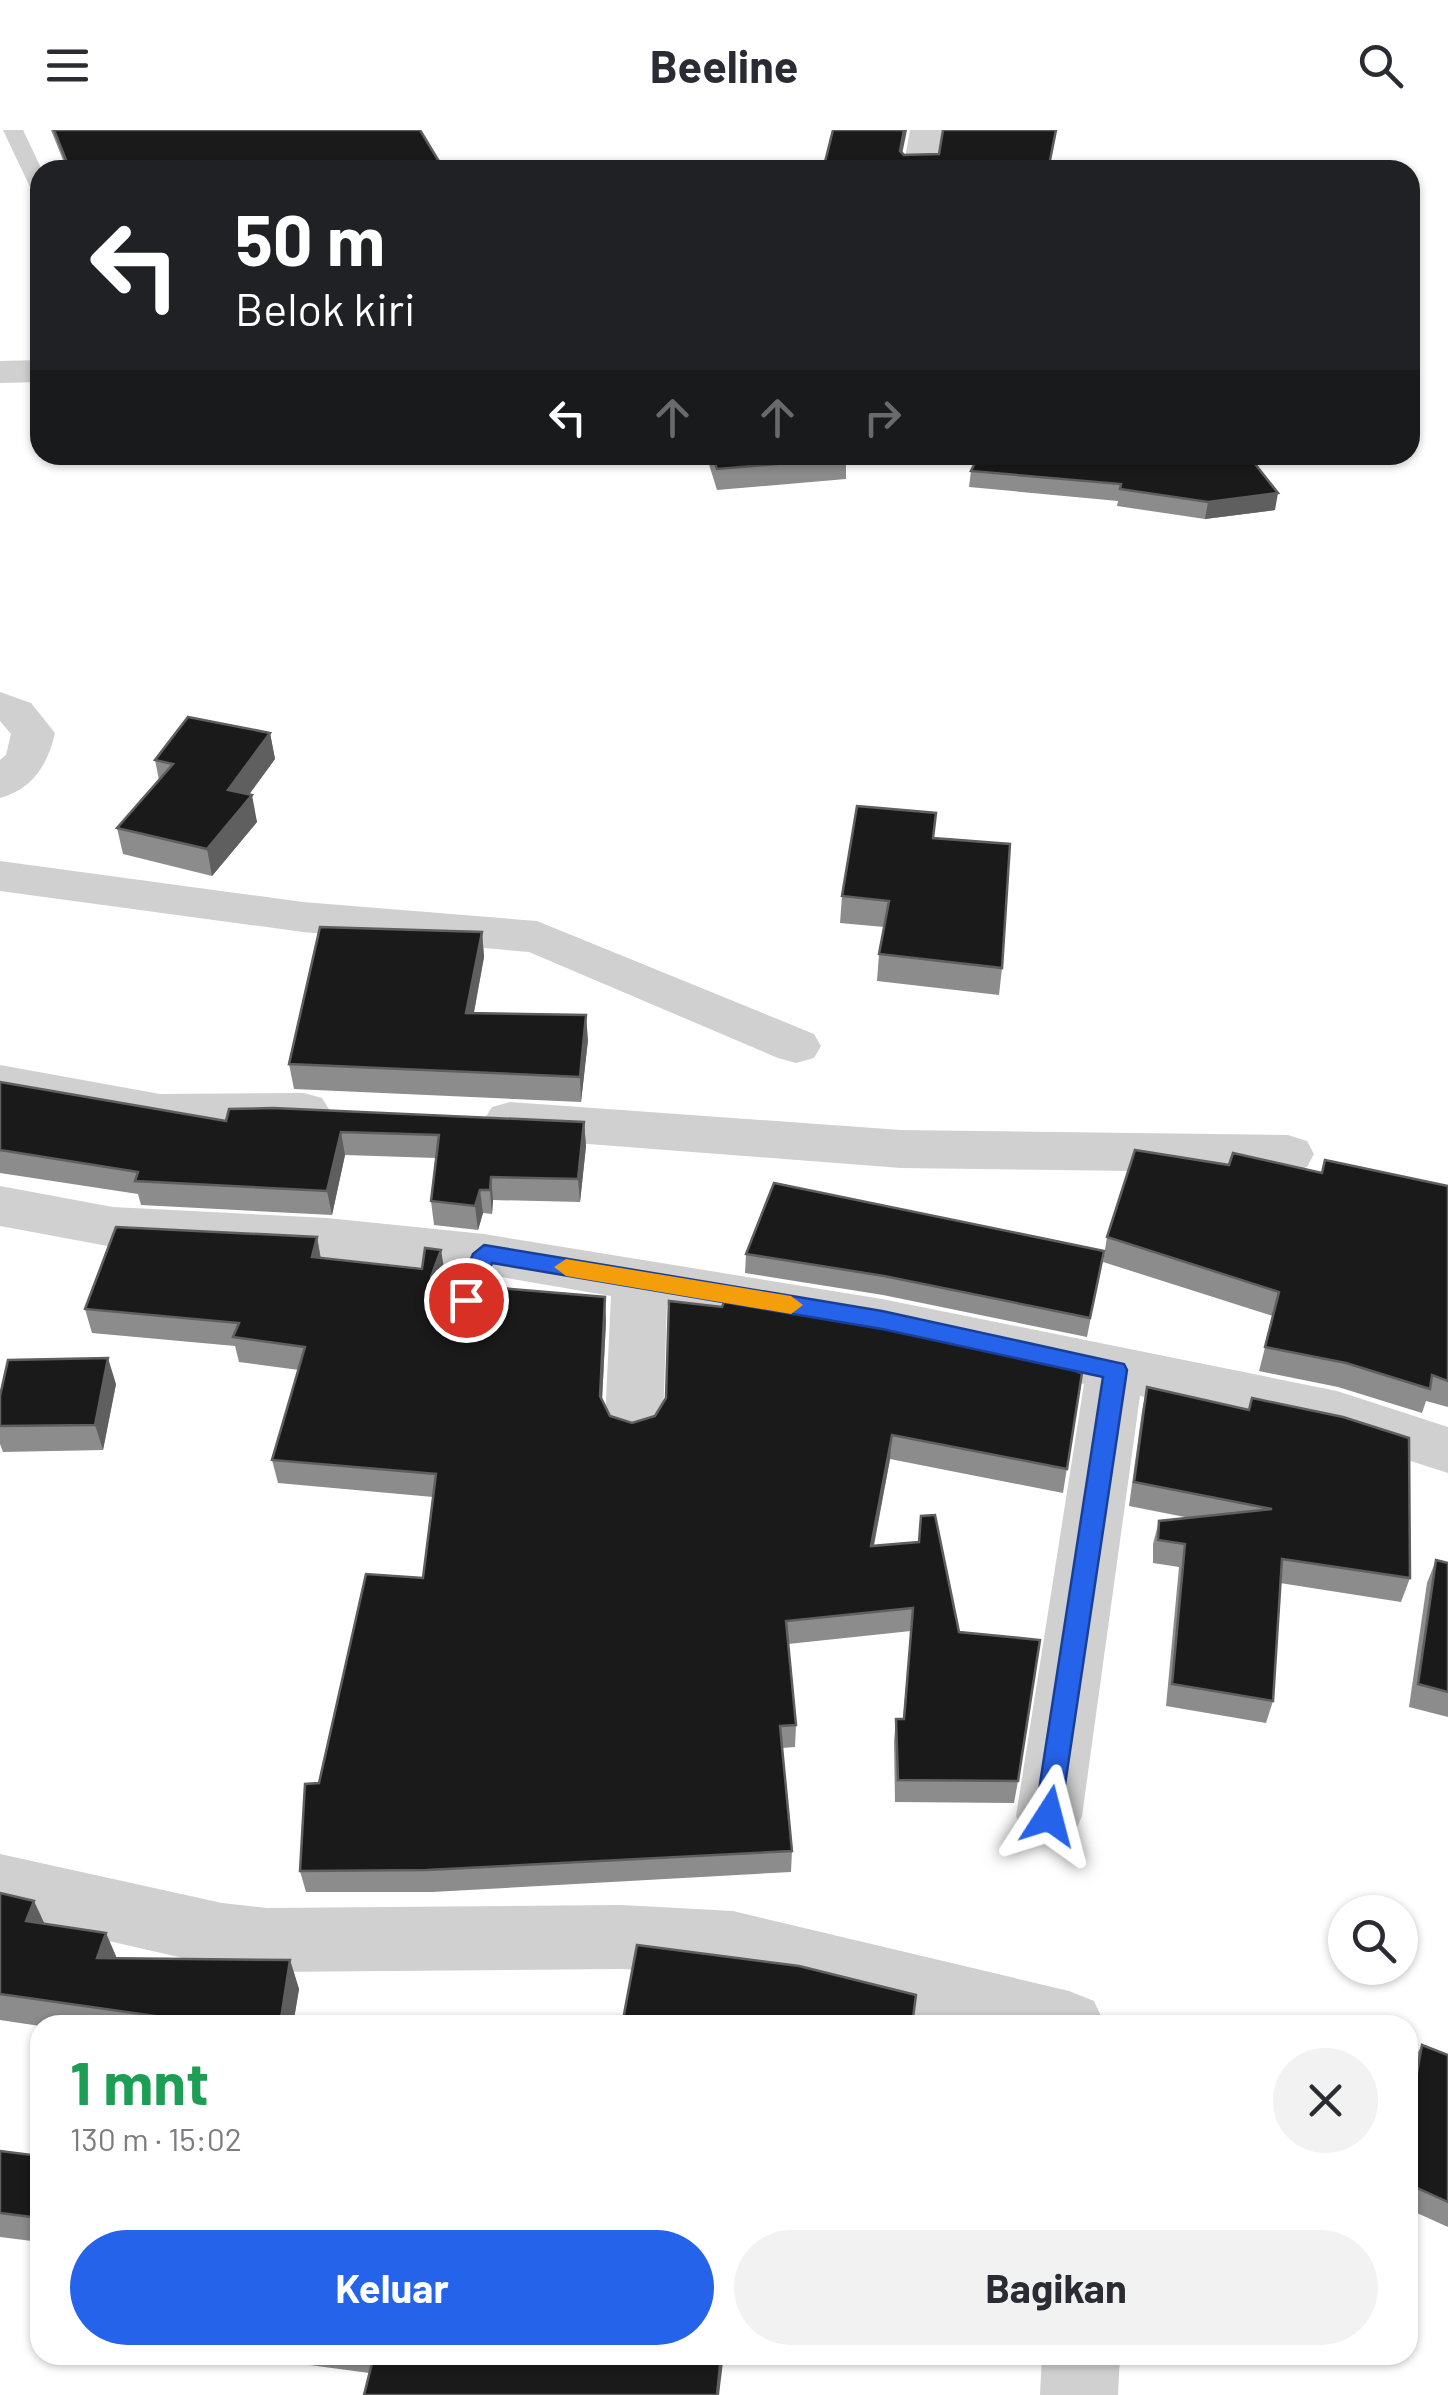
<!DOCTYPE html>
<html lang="id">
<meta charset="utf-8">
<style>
:root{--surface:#fff;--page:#f2f2f3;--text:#2b2b33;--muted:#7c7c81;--accent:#2563eb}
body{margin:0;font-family:Barlow,sans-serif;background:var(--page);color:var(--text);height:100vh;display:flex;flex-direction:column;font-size:38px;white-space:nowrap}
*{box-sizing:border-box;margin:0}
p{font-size:32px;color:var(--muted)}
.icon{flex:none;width:55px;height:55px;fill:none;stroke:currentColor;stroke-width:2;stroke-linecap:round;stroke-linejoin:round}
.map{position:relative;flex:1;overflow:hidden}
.details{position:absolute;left:30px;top:1885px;width:1388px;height:350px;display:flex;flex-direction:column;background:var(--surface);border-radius:30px;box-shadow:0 2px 8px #0004}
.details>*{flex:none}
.guide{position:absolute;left:30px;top:30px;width:1390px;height:305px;border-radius:30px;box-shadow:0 2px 8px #0004;background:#202124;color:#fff;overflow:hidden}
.controls{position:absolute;left:1328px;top:1765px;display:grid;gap:20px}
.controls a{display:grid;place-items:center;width:90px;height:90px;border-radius:50%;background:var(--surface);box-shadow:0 2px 8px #0004;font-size:50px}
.pin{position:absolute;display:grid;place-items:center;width:85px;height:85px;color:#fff;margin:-42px;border:5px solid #fff;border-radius:50%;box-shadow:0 2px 10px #0007}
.me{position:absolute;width:110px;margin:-55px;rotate:9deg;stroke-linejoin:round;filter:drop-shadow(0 0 8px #0008)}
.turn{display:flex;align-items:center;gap:35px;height:210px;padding:0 40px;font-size:45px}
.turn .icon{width:130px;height:130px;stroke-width:2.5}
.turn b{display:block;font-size:70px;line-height:85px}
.lanes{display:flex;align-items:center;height:95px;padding:0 40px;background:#0003;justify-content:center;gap:50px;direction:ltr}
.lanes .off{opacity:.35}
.round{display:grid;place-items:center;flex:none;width:105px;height:105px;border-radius:52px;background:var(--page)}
.overview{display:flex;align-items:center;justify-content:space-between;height:170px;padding:0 40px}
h1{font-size:60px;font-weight:700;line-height:75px;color:#1e9e55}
.action{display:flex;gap:20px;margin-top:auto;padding:20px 40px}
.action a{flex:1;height:115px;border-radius:60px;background:var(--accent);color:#fff;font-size:40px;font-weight:700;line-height:115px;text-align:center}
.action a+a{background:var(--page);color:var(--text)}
header{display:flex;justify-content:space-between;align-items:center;height:130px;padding:0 40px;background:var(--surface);font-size:45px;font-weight:700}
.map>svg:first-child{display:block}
</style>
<header><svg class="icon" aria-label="menu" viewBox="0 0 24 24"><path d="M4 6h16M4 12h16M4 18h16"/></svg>Beeline<svg class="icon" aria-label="search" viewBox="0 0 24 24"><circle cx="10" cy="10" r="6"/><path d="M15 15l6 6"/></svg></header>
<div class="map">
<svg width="1448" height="2265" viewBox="0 0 1448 2265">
<rect width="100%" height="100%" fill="#fff"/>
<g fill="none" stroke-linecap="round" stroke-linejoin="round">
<polygon fill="#d0d0d0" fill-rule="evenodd" points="3,0 23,0 42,40 40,63 30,57"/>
<g fill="#d0d0d0" fill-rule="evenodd">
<polygon points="910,0 942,0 935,40 903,40"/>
<polygon points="40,230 40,252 0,253 0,231"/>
<path d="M0 562 31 573 55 603C48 634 33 659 0 668V630L6 625 11 604 0 591Z"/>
<polygon points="0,731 303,772 537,791 814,904 821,916 814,928 796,933 778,928 529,822 303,802 0,761"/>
<polygon points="0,935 160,964 304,963 322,968 330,981 322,994 304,999 160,1000 0,971"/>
<polygon points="510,972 901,1000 1288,1005 1307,1011 1314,1024 1307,1037 1288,1043 901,1038 510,1008 492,1003 484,990 492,977"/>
<polygon points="0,1056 113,1077 327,1088 484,1104 882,1169 1337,1261 1448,1297 1448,1343 1336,1307 1140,1266 1082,1686 1073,1707 1049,1716 1025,1707 1016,1686 1084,1254 882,1211 667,1175 663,1290 655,1306 634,1313 613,1306 605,1290 611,1166 484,1144 327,1128 113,1117 0,1096"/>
<polygon points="0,1724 222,1773 267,1778 622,1775 733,1781 1069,1861 1094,1871 1105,1895 932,1895 733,1845 622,1839 267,1842 222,1837 0,1786"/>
<polygon points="1042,2225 1120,2225 1118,2265 1040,2265"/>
</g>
</g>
<g fill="#8c8c8c">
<polygon points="51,0 420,0 441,40 67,40"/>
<polygon points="706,325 846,325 846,349 717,360"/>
<polygon points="979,325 1275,380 1205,389 1117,376 1118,371 969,357 971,341"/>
<polygon points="270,603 275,629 249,665 257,692 212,746 123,724 117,698 159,650 155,630"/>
<polygon points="934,708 1002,838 999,865 877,851 879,824 884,797 840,793 842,766"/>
<polygon points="482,802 484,827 474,883 588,910 581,972 294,959 289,934"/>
<polygon points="0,952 226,991 584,992 586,1016 580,1072 493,1070 492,1084 483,1083 478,1100 434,1095 431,1071 436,1028 345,1025 332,1085 141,1075 138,1064 0,1043"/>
<polygon points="1229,1035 1448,1056 1448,1277 1426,1271 1422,1283 1338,1257 1259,1241 1273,1186 1103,1132 1107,1107"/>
<polygon points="317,1107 321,1128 445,1144 439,1160 442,1164 462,1170 606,1191 602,1270 610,1286 632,1293 1082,1243 1063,1363 890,1329 874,1416 959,1502 1018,1651 1014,1673 895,1672 894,1611 896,1589 903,1589 911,1501 788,1514 796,1595 795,1617 782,1618 792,1721 791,1742 432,1762 306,1762 300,1741 319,1653 423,1448 433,1367 278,1353 272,1330 299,1240 239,1232 235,1216 92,1203 85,1179"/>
<polygon points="1104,1121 1087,1207 883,1165 745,1143 746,1124"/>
<polygon points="116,1254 103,1320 3,1322 0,1314 0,1296"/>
<polygon points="1147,1257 1410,1448 1401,1472 1280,1453 1273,1571 1266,1593 1166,1576 1179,1437 1153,1433 1153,1414 1159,1391 1190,1388 1129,1376 1142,1281"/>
<polygon points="1436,1430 1448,1433 1448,1587 1409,1577 1427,1453"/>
<polygon points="0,1763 45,1794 106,1803 117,1828 290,1830 299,1859 293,1895 40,1896 0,1890"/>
<polygon points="1422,1915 1448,1925 1448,2097 1408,2079 1408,1953 1410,1936"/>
<polygon points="0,2021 40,2026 40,2112 0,2107"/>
<polygon points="236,2225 723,2225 723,2232 369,2243"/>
</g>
<g fill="#5f5f5f">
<polygon points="904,0 907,0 899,39 900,21"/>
<polygon points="1278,363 1275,380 1205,389 1208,372"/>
<polygon points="270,603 275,629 233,686 228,660"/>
<polygon points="252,665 257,692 212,746 207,719"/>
<polygon points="482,802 484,827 469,908 466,883"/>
<polygon points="586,885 588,910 581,972 580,947"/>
<polygon points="584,992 586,1016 580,1072 578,1049"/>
<polygon points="341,1002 345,1025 332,1085 327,1061"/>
<polygon points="491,1047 493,1070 492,1084 490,1060"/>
<polygon points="480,1060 483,1083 478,1100 475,1076"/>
<polygon points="317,1107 321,1131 312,1127"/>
<polygon points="441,1120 445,1144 435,1172 431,1147"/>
<polygon points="605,1167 606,1191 601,1290 600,1266"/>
<polygon points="108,1228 116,1254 103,1320 95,1295"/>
<polygon points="892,1305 890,1329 869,1439 871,1416"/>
<polygon points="34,1771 48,1801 26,1791"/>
<polygon points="106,1803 118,1832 97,1828"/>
<polygon points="290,1830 299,1859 293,1895 280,1895"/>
<polygon points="721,2225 723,2225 723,2232 719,2265 717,2265"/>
</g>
<g fill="#1a1a1a" stroke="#5f5f5f" stroke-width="2.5">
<polygon points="54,0 420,0 440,33 432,40 70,40"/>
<polygon points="833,0 904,0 900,21 904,25 939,24 943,0 1056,0 1048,40 823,40"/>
<polygon points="712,325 846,325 847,328 717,339"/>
<polygon points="979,325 1248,325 1278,363 1208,372 1120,359 1121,354 971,341"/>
<polygon points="188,587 270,603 228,660 252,665 207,719 117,698 173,634 155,630"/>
<polygon points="857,676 936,683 933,708 1010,714 1002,838 879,824 889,771 842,766"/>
<polygon points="320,797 482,802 466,883 586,885 580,947 289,934"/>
<polygon points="0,952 226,991 229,979 273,978 584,992 578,1049 491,1047 490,1060 480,1060 475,1076 431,1071 439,1005 341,1002 327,1061 135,1051 138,1042 0,1020"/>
<polygon points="1135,1020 1229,1035 1233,1023 1322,1043 1325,1030 1448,1056 1448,1251 1432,1245 1430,1259 1346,1233 1265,1217 1279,1162 1107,1107"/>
<polygon points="774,1053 1104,1121 1090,1188 884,1146 746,1124"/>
<polygon points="116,1097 317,1107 312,1127 422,1139 425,1118 441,1120 431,1147 442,1164 462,1170 484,1164 489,1157 605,1167 600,1266 610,1286 632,1293 655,1286 666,1268 669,1171 722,1177 727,1165 883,1190 1080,1232 1078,1242 1082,1243 1067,1339 892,1305 871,1416 919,1412 921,1386 935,1385 959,1502 1040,1510 1018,1651 898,1650 896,1589 904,1589 913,1478 786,1491 796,1595 780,1596 792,1721 427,1740 300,1741 305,1654 319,1653 366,1444 423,1448 436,1344 272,1330 305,1217 233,1207 239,1193 85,1179"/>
<polygon points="108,1228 95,1295 0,1296 0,1266 8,1230"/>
<polygon points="1147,1257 1249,1280 1252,1268 1343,1287 1409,1308 1410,1448 1282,1429 1273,1571 1172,1554 1185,1414 1158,1410 1159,1391 1272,1379 1134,1352"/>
<polygon points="1436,1430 1448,1433 1448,1562 1418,1554"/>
<polygon points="0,1763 34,1771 26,1791 106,1803 97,1828 290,1830 280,1895 161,1895 162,1887 0,1864"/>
<polygon points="637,1815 799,1836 916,1865 912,1895 622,1895"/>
<polygon points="1422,1915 1448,1925 1448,2072 1408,2054 1408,1993"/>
<polygon points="0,2021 40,2026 40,2088 0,2083"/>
<polygon points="374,2225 721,2225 717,2265 364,2265"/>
</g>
<polygon fill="#2563eb" stroke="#184099" stroke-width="2.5" points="484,1115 882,1181 1124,1234 1127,1240 1059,1695 1049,1698 1039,1695 1035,1686 1103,1247 882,1199 492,1133 474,1177 458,1177 454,1170 473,1124"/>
<polygon fill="#f59e0b" points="566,1129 791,1166 803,1175 791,1184 566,1146 554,1137"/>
</svg>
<div class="controls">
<a><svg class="icon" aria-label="search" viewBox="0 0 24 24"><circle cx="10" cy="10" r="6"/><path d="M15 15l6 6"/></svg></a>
</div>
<div class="pin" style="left:466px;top:1170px;background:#d93025"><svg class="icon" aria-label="arrive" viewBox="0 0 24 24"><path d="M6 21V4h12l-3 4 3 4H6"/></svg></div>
<svg class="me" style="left:1049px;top:1686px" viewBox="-20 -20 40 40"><path d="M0-17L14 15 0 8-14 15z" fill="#2563eb" stroke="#fff" stroke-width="4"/></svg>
<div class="guide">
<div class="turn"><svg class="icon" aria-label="left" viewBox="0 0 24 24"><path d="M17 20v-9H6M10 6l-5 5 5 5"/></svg><div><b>50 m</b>Belok kiri</div></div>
<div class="lanes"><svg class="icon" aria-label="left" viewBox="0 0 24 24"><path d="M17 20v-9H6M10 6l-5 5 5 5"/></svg><svg class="icon off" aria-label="ahead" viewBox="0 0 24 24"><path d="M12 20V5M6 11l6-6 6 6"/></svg><svg class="icon off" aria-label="ahead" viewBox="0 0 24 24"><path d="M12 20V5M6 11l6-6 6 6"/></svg><svg class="icon off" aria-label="right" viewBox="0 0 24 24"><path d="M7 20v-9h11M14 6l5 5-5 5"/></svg></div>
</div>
<section class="details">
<div class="overview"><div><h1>1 mnt</h1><p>130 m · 15:02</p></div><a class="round"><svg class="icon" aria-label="close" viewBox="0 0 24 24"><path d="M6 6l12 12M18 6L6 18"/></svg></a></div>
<div class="action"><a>Keluar</a><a>Bagikan</a></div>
</section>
</div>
